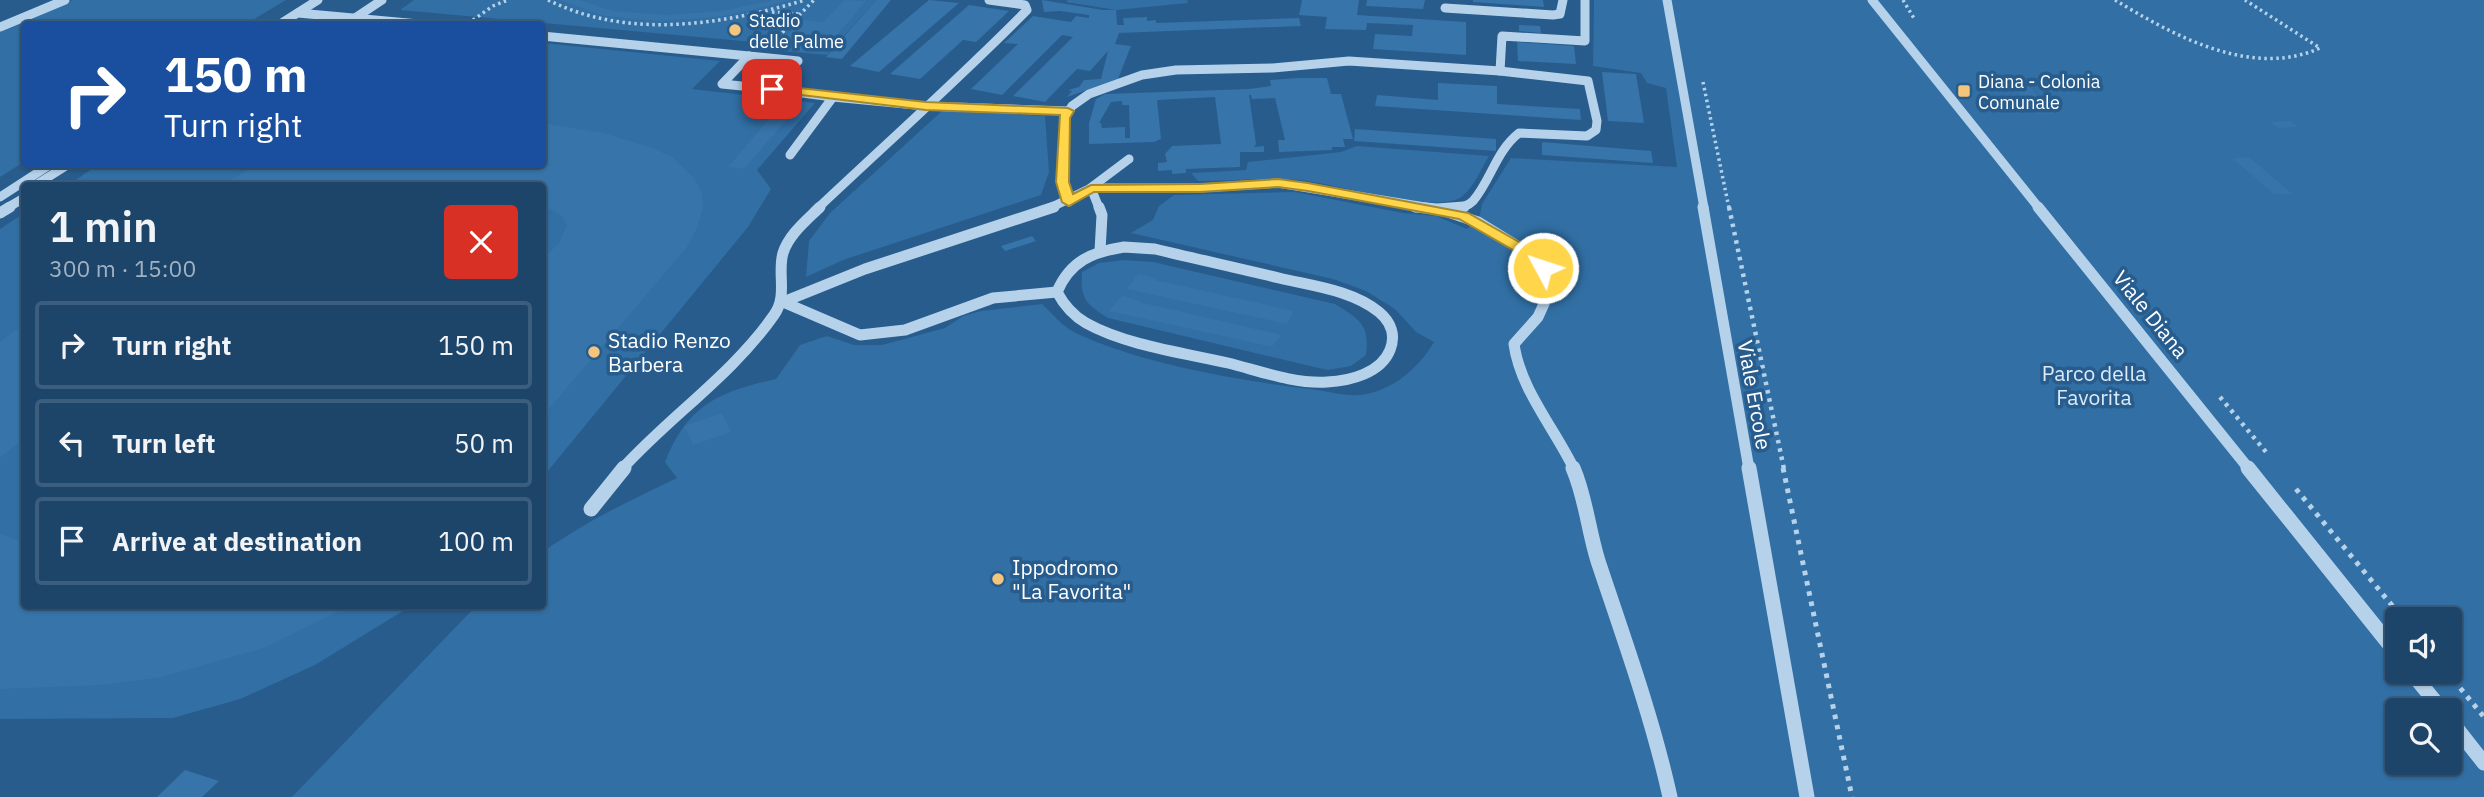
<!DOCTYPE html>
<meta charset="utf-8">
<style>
:root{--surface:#1d456a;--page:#254c70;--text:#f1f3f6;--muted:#a0b1c1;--line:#3b5d7e}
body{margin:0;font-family:"IBM Plex Sans",sans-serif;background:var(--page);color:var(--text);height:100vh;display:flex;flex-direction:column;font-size:26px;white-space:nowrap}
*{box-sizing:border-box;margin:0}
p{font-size:23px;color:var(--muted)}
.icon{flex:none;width:38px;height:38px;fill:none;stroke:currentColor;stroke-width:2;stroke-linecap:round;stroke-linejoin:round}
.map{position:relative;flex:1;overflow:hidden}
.panel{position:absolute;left:21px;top:182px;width:525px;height:427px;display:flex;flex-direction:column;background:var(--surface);border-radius:7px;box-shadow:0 2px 5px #0004,0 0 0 2px var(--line)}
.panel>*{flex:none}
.hud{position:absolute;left:21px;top:21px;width:525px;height:147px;border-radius:7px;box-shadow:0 2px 5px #0004,0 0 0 2px var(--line);background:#1a4fa0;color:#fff;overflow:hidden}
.controls{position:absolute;left:2385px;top:607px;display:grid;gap:14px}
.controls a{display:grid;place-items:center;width:77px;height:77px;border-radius:7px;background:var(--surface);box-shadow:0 2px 5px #0004,0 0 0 2px var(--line);font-size:35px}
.pin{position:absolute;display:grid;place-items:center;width:60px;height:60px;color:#fff;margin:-30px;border-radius:14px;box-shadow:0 4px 10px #0006}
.me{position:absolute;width:77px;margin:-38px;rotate:310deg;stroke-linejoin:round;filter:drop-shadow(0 0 5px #0008)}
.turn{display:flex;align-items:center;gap:24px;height:147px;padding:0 28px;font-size:32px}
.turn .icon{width:91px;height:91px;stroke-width:2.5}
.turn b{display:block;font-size:49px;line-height:60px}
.round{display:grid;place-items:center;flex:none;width:74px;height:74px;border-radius:7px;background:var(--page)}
.head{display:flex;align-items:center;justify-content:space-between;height:119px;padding:0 28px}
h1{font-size:42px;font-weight:600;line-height:52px}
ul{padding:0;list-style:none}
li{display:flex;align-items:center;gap:21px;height:88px;margin:0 14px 10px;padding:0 14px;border:4px solid var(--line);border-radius:7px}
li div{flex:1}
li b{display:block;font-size:26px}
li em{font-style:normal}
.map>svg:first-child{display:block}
</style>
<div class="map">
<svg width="2484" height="797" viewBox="0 0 2484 797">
<rect width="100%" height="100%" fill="#275c8d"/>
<g fill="#316fa4" fill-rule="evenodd">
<polygon points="73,0 286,0 246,24 24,24 24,162 0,177 0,30"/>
<polygon points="414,0 876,0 827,55 749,48 753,42 400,10"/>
<polygon points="1068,0 1187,0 1188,3 1116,10 1066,2"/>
<path d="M1594 0H2484V797H292L476 606H542L543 552C584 522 631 500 677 478L665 462C688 404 719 392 776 379L800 345 827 336 854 345H882L945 328 963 316 981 311 1042 304C1052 313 1062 326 1074 332 1137 363 1240 381 1311 389 1326 391 1344 396 1359 395 1391 392 1418 369 1434 342L1416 332 1395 309 1366 291 1333 279 1131 233 1153 220 1159 206 1174 195 1295 192 1403 213 1436 216 1467 229 1480 215 1482 204 1511 158 1677 167 1666 88 1647 83 1641 73 1593 66ZM2398 620H2450V672H2398ZM2398 710H2450V763H2398Z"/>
<polygon points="543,43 720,61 692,89 815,103 757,170 771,189 748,227 543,477 542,186 67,186 99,164 542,164"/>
<polygon points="942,111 1045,116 1049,172 1041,195 843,260 806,277 809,241 830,213"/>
<path d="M1357 146 1489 156C1481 169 1472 192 1458 199 1427 212 1337 184 1300 180 1267 177 1232 181 1198 181L1191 173 1246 170 1248 162 1341 152Z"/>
<polygon points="24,213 24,606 411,606 315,665 240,699 173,718 0,719 0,229"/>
<path d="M1124 260 1153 262 1335 304C1359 319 1370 324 1366 355L1351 366 1327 370 1108 318C1086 304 1080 299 1082 272L1099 263Z"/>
</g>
<g fill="#3774a9" fill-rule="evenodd">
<polygon points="560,0 579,0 613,11 667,15 722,11 774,0 792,0 725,16 662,21 605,16"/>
<polygon points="845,0 866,1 835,37 821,36 824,33 813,32 805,40 830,42 821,52 776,48 802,20 823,22"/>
<polygon points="876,0 891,0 842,59 826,57"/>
<polygon points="929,0 959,3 879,72 850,66"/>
<polygon points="1042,0 1103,10 1116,10 1117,25 1124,25 1123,18 1147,17 1147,21 1156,20 1156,23 1299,18 1301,26 1119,33 1115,44 1131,46 1118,79 1067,97 1072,91 1068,90 1079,87 1084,80 1101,79 1108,51 1090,71 1077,69 1045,102 1013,96 1073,37 1062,35 1002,95 971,89 1018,44 1004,43 1033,16 1071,22 1076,16 1089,18 1089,15 1060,11 1044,12"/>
<polygon points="1302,0 1359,0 1357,15 1466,22 1466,55 1373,49 1375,34 1412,36 1413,25 1367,23 1366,30 1325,29 1327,17 1299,15"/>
<polygon points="1367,0 1425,0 1423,9 1366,6"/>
<polygon points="1473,0 1543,0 1544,7 1473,2"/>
<polygon points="969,5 1009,11 976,42 963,40 920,79 890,74"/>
<polygon points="1519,25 1540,26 1541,33 1519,31"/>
<polygon points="1517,42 1574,46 1576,64 1518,61"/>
<polygon points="1602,72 1636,74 1644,123 1608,121"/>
<path d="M1297 78H1327L1331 94H1341L1353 139H1343L1345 147H1332V150L1279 152 1278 140H1285L1275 98 1252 99 1251 95H1249L1256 144 1254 147 1264 146V152H1240V167L1186 169V173L1172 174V170L1158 171V163L1167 162 1165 154 1172 146 1221 144 1215 97 1157 100 1161 139 1154 142 1089 144V123L1096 99 1105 94 1249 89 1271 86 1270 80ZM1122 101V105H1129L1130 138H1125V127L1102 128 1101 123H1099L1111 102Z"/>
<polygon points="2008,80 2023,80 2053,114 2038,114"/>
<polygon points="1438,83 1497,86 1497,104 1580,109 1581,120 1375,106 1377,95 1438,100"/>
<polygon points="786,99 802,102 744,169 728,167"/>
<polygon points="2290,121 2298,127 2278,128 2270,122"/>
<polygon points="542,123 603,133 650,147 672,157 694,178 702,192 703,208 696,230 687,247 542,417 542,260 559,243 567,225 561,215 542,205 542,186 220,186 259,164 542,164"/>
<polygon points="1355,129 1496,139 1496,151 1354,141"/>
<polygon points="1542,142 1651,151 1653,163 1542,155"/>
<polygon points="2249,157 2292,194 2274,194 2232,158"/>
<polygon points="1032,236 1036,241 1005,251 1001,246"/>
<polygon points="1138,274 1156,278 1155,280 1294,311 1287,324 1127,289"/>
<polygon points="1122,296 1141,301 1139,302 1282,335 1272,347 1109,311"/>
<polygon points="24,324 24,438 0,458 0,342"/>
<polygon points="722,413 731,432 693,445 684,426"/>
<polygon points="0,533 24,543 24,606 349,606 264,648 162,677 102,685 0,689"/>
<polygon points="185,770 219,781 202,797 157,797"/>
</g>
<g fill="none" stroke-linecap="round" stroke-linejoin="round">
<g stroke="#b6d2ea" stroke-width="3.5" stroke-dasharray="2.5 3.5" stroke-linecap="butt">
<path d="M548 0C629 40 721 25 805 0"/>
<polyline points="1903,0 1915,20"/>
<path d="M2115 0C2173 35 2251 79 2320 48L2245 0"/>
<polyline points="772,12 801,14"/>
<polyline points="473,20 493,6 508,0"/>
<polyline points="774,41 814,0"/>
<polyline points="1703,82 1729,208"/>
</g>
<g stroke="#b6d2ea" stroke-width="4.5" stroke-dasharray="3.5 5" stroke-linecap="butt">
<polyline points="1729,207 1784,469"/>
<polyline points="2220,397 2266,452"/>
</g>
<g stroke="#b6d2ea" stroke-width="5" stroke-dasharray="4.5 6" stroke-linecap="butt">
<polyline points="1783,468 1852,797"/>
<polyline points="2296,489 2404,620"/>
<polyline points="2447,672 2484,717"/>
</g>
<g stroke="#b6d2ea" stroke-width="9">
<polyline points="1667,0 1704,208"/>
<polyline points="1872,0 2039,208"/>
<polyline points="1445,8 1553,15 1560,14 1563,0"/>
<polyline points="298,13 419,24"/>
<polyline points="355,18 382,0"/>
<polyline points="280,24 318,0"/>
<polyline points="0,27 65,0"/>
<polyline points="542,36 749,56"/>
<polygon points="749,56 798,61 772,89 722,84"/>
<polyline points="772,89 833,97 790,155"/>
<polyline points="833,97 926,106 1068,111"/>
<polyline points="34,186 69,164"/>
<polyline points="0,197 51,164"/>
<polyline points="1069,202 1063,182 1064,118 1072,106 1089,94 1142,75 1176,70 1273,68 1349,61 1500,71 1502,36 1585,41 1585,0"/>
<polyline points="7,208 24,198"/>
<path d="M818 208C888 142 960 78 1027 10L1025 5 989 0"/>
<polyline points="1050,208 1089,189 1129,159"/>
<polyline points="1099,208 1091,188 1200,188 1278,183 1431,208"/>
<path d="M1453 208C1460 208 1468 206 1473 201 1491 180 1496 151 1519 133L1587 136 1596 130 1597 121 1588 81 1500 71"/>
</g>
<g stroke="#b6d2ea" stroke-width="11">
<polyline points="1099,207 1102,215 1100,251"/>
<polyline points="1415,207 1437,209 1464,207"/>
<polyline points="1703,207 1749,469"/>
<polyline points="2038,207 2249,469"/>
<path d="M1448 212 1478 222 1532 255 1553 284 1538 317 1514 344C1520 389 1555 429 1574 469"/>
<polyline points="0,213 10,207"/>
<path d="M1124 247 1155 249C1196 259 1238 268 1279 278 1312 286 1352 290 1379 312 1391 322 1396 335 1390 350 1381 373 1350 381 1327 382 1294 384 1260 371 1228 363 1184 353 1125 345 1086 323 1072 315 1064 305 1057 292 1070 261 1092 252 1124 247Z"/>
<polyline points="783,302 865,269 1054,207"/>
<polyline points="783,302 860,335 905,330 993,298 1057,292"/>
<path d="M622 469C670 416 732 375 774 315 788 295 777 274 783 253 789 234 807 220 820 207"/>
</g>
<g stroke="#b6d2ea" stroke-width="15">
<path d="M1573 468C1586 498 1588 529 1598 561 1624 639 1652 716 1670 797"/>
<polyline points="1749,468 1807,797"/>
<polyline points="2248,468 2398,655"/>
<polyline points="591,509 624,468"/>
<polyline points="2411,672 2442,710"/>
<polyline points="2450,720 2484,763"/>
</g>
</g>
<polygon fill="#ffd54a" stroke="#a68a30" stroke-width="2" points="772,85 926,102 1068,108 1074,111 1070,118 1069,182 1073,194 1091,185 1200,184 1278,179 1308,183 1468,213 1537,252 1550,268 1548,271 1538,271 1527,258 1459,219 1308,191 1278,187 1200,192 1094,192 1069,206 1062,202 1056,182 1060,115 926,110 768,91 766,89"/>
<g fill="#f3c67b" stroke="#275c8d" stroke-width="2.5">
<circle cx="735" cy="30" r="7"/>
<rect x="1957" y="84" width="14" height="14" rx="3.5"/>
<circle cx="594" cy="352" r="7"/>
<circle cx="998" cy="579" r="7"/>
</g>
<g text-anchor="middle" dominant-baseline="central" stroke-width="7" stroke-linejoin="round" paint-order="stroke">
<g font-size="18" fill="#fff" stroke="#275c8d" text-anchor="start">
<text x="749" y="20">Stadio<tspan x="749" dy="21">delle Palme</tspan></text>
<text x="1978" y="81">Diana - Colonia<tspan x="1978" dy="21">Comunale</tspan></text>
</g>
<g font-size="21" fill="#fff" stroke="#275c8d">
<text transform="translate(2151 314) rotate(51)">Viale Diana</text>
<text transform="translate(1755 395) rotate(80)">Viale Ercole</text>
</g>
<g font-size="21" fill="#fff" stroke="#275c8d" text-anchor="start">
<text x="608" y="340">Stadio Renzo<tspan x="608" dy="24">Barbera</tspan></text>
<text x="1012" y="567">Ippodromo<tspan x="1012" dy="24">"La Favorita"</tspan></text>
</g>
<g font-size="21" fill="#daeaf8" stroke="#275c8d">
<text x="2094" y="373">Parco della<tspan x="2094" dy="24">Favorita</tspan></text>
</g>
</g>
</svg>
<div class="controls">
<a><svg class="icon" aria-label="sound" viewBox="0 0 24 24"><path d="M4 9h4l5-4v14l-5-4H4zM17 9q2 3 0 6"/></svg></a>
<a><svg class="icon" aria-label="search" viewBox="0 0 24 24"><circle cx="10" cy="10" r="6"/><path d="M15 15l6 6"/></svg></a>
</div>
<div class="pin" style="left:772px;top:89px;background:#d93025"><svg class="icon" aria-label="arrive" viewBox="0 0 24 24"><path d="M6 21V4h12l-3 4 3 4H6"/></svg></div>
<svg class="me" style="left:1543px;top:268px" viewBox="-20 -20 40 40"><circle r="17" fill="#ffd54a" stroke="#fff" stroke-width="3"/><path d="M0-11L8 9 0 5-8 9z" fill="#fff"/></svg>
<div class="hud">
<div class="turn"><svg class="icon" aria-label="right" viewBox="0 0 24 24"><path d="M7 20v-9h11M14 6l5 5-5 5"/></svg><div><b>150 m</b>Turn right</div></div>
</div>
<section class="panel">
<div class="head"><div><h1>1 min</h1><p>300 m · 15:00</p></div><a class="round" style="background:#d93025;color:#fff"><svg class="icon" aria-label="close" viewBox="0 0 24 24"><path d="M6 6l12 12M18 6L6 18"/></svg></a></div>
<ul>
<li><svg class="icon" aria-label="right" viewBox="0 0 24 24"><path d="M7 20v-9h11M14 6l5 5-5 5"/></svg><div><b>Turn right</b></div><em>150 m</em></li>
<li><svg class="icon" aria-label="left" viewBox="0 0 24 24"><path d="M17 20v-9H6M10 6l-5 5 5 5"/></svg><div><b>Turn left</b></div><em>50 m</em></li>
<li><svg class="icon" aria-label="arrive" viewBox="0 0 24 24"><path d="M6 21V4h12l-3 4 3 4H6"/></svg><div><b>Arrive at destination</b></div><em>100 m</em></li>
</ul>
</section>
</div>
